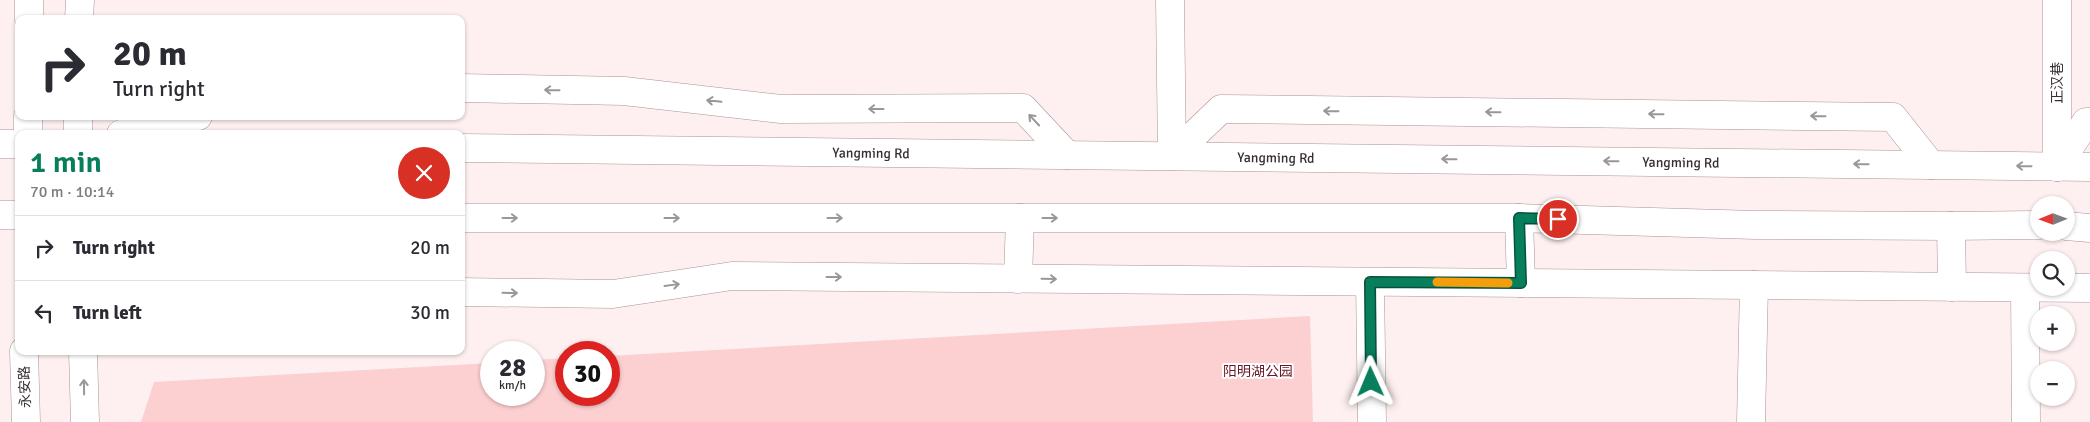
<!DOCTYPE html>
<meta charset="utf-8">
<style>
:root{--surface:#fff;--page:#f2f2f3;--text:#2b2b33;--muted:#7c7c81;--line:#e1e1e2;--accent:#087e5c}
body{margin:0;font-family:Signika,"Noto Sans SC",sans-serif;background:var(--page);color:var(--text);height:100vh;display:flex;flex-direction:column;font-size:19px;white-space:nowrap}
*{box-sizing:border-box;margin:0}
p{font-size:16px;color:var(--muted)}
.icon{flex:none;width:28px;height:28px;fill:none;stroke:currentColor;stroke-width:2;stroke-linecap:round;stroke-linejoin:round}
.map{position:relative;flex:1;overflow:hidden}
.drawer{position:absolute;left:15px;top:130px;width:450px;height:225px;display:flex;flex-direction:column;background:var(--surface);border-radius:10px;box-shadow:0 1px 4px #0004}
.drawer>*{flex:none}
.hud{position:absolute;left:15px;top:15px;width:450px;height:105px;border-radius:10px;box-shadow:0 1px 4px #0004;background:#fff;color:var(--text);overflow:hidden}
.needle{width:32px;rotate:269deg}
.buttons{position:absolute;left:2030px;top:196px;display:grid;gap:10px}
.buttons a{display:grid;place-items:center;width:45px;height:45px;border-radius:50%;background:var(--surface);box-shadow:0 1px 4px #0004;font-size:25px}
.speed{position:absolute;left:480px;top:341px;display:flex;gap:10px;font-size:25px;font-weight:700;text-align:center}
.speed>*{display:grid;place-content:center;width:65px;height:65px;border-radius:50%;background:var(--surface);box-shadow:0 1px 4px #0004;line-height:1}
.speed small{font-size:12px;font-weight:400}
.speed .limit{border:8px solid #d22;background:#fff;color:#111}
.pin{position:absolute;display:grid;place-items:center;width:42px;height:42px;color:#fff;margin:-21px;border:2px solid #fff;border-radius:50%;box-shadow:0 1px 5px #0007}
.me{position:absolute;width:55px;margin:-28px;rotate:359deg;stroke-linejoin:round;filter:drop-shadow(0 0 4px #0008)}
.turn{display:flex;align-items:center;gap:18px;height:105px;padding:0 15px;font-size:22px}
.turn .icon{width:65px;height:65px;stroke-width:2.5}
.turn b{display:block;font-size:35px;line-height:42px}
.round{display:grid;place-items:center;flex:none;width:52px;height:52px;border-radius:26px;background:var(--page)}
.overview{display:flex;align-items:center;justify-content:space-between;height:85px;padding:0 15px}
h1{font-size:30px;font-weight:600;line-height:38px;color:var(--accent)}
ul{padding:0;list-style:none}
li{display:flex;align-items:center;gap:15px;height:65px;padding:0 15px;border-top:1px solid var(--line)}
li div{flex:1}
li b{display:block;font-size:19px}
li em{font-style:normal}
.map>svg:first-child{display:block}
</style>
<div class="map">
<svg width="2090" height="422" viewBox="0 0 2090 422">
<rect width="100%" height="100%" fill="#fef0f0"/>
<polygon fill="#fccfd0" points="1310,316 1313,422 141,422 154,382 491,363 491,395 534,395 534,360 566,358 566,395 609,395 609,356"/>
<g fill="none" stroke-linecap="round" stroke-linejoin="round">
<g stroke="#a99494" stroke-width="29">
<g id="minor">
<polyline points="1170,0 1172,156"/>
<polyline points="2057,0 2057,167"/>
<polyline points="1370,282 1372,422"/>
<polyline points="2025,288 2026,422"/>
<polyline points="1751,422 1754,285"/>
</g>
</g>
<g stroke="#a99494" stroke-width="29">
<g id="tertiary">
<polyline points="29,19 29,0"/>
<polyline points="79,19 80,0"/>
<polyline points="461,88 624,91 781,109 1023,108 1067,155"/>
<polyline points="28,134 28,116"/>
<polyline points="78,134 78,116"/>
<polyline points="121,134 198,116"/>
<polyline points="1172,156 1221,109 1893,117 1931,165"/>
<polyline points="2057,167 2086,122 2090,122"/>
<polyline points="1519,218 1521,283"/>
<polyline points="1951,226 1952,287"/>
<polyline points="1018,279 1020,218"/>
<polyline points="461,292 613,294 732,276 2090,288"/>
<polyline points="24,351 26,422"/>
<polyline points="83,351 85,422"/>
</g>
</g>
<g stroke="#a99494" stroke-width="29">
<g id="primary">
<polyline points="0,144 19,144"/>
<path id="s1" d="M461 148 2090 167"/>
<polyline points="0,215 19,215"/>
<polyline points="461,218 1519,218 1756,225 1951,226 2039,225"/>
<polyline points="2066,226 2090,228"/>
</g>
</g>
<use href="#minor" stroke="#fff" stroke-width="28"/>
<use href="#tertiary" stroke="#fff" stroke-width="28"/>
<use href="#primary" stroke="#fff" stroke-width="28"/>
</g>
<defs><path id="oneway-shaft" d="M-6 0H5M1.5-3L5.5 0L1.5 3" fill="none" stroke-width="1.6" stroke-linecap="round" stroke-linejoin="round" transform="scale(1.25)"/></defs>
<g stroke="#9c9797">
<use href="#oneway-shaft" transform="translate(552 90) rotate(-179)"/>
<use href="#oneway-shaft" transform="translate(714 101) rotate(-174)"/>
<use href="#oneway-shaft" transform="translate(876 109) rotate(180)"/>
<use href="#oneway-shaft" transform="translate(1331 111) rotate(-179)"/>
<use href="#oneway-shaft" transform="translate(1493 112) rotate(-179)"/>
<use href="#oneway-shaft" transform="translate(1656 114) rotate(-179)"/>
<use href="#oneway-shaft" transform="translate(1818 116) rotate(-179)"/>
<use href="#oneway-shaft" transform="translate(1034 120) rotate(-133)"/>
<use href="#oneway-shaft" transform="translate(1449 159) rotate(-179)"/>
<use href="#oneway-shaft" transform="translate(1611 161) rotate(-179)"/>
<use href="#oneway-shaft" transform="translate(1861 164) rotate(-179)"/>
<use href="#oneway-shaft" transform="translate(2024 166) rotate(-179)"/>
<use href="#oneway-shaft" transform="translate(510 218)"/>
<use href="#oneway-shaft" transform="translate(672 218)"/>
<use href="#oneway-shaft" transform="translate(835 218)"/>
<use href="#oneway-shaft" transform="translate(1050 218)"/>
<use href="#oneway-shaft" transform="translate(834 277)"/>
<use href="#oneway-shaft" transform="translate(1049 279) rotate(1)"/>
<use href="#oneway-shaft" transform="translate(672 285) rotate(-8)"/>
<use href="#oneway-shaft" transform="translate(510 293) rotate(1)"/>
<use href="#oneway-shaft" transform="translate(84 387) rotate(-91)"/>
</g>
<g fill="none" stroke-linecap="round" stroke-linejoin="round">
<g stroke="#05523c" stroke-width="12">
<polyline id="route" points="1371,382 1370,282 1521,283 1519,218 1558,219"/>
</g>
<use href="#route" stroke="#087e5c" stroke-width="9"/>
<polyline stroke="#f59e0b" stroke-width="9" points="1437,282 1508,283"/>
</g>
<g text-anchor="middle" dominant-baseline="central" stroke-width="4" stroke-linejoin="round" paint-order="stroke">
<g font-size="14" fill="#382f2f" stroke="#fff">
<text transform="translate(2057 83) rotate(-90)">正汉巷</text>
<text stroke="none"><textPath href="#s1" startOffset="410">Yangming Rd</textPath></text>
<text stroke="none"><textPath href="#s1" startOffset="815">Yangming Rd</textPath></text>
<text stroke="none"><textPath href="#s1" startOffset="1220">Yangming Rd</textPath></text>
<text transform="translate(25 387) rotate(-92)">永安路</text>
</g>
<g font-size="14" fill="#6b1727" stroke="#fff">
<text x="1258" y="371">阳明湖公园</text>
</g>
</g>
</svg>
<div class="buttons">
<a><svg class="needle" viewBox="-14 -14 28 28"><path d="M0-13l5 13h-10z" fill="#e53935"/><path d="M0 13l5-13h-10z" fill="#7c7c81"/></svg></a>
<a><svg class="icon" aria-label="search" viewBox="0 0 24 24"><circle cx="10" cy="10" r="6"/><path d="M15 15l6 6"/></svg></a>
<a>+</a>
<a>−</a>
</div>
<div class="speed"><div>28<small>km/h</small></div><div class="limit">30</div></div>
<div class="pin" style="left:1558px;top:219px;background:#d93025"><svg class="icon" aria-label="arrive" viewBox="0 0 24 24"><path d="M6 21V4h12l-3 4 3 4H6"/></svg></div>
<svg class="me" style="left:1371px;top:382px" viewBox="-20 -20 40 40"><path d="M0-17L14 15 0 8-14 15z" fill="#087e5c" stroke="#fff" stroke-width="4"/></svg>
<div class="hud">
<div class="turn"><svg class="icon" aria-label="right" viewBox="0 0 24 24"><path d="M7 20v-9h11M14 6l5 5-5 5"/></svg><div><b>20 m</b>Turn right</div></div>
</div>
<section class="drawer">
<div class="overview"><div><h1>1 min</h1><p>70 m · 10:14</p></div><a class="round" style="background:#d93025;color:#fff"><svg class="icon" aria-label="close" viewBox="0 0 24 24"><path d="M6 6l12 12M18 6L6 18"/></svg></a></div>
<ul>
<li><svg class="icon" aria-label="right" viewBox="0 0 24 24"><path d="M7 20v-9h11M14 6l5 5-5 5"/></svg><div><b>Turn right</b></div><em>20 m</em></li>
<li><svg class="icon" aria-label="left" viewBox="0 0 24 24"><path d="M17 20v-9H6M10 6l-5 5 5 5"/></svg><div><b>Turn left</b></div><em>30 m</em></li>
</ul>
</section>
</div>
